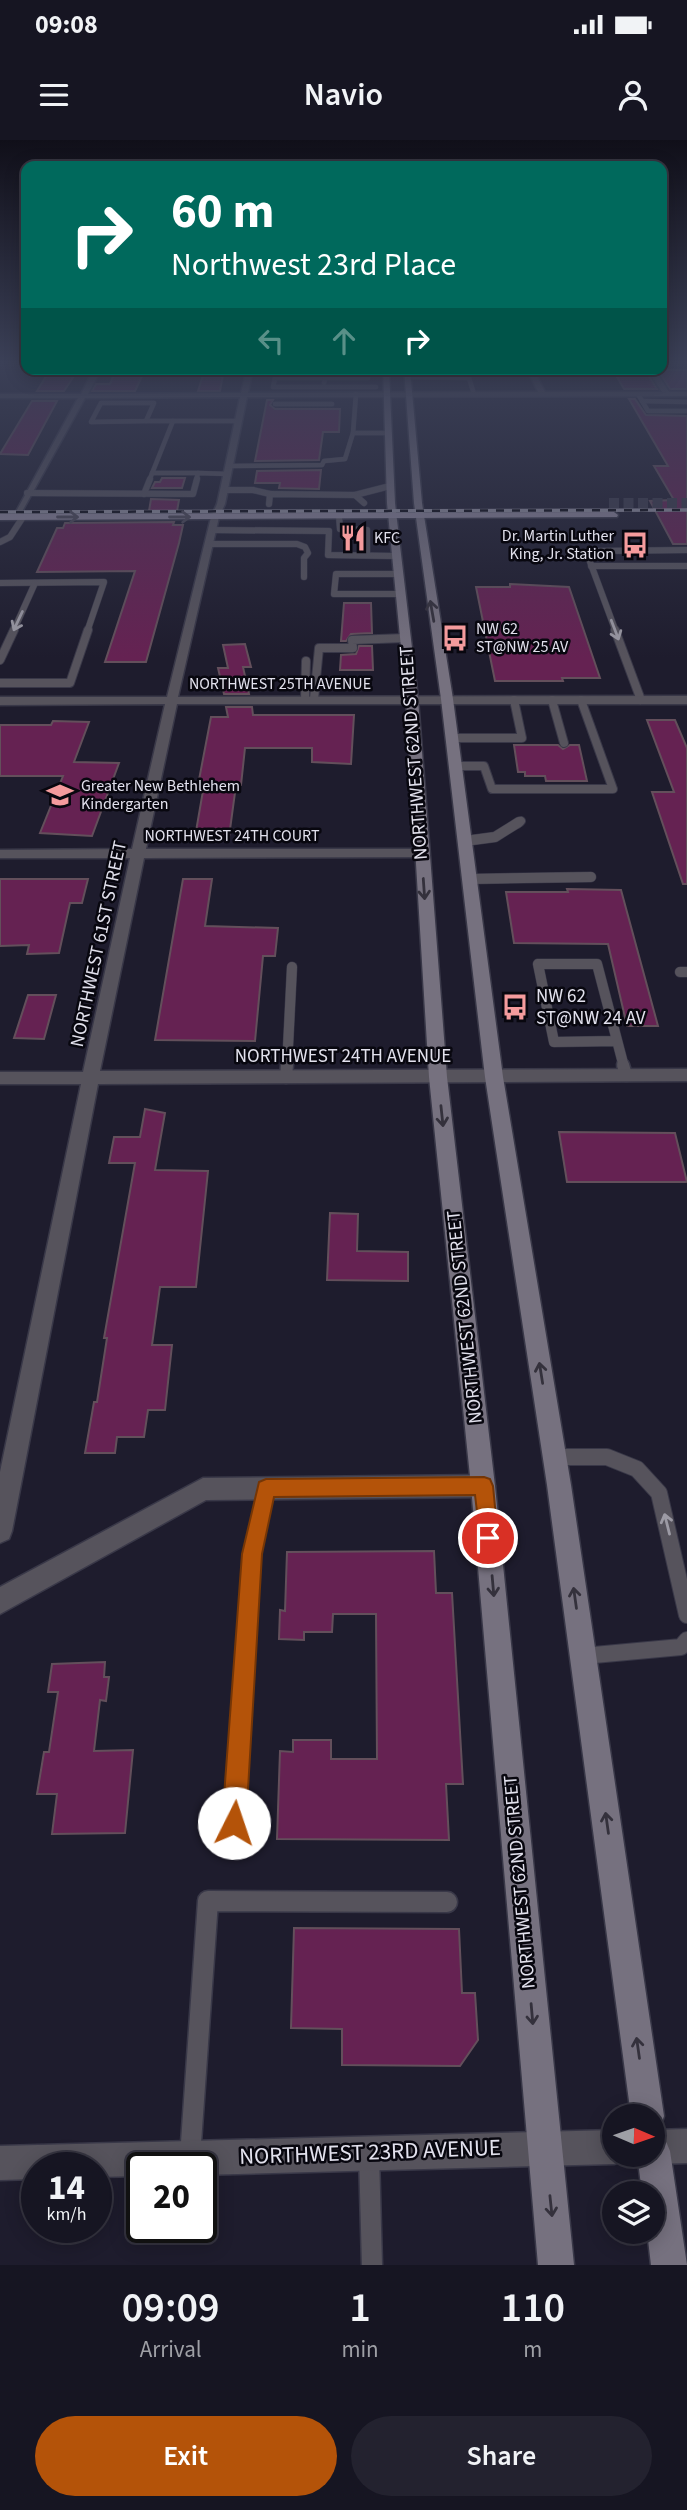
<!DOCTYPE html>
<style>
:root{--surface:#161522;--page:#23222f;--text:#f1f3f6;--muted:#9e9fa5;--line:#353440;--accent:#b45309}
body{margin:0;font-family:"Source Sans 3",sans-serif;background:var(--page);color:var(--text);height:100vh;display:flex;flex-direction:column;font-size:26px;white-space:nowrap}
*{box-sizing:border-box;margin:0}
p{font-size:23px;color:var(--muted)}
.icon{flex:none;width:38px;height:38px;fill:none;stroke:currentColor;stroke-width:2;stroke-linecap:round;stroke-linejoin:round}
.map{position:relative;height:2125px;overflow:hidden}
.panel{display:flex;flex-direction:column;background:var(--surface);flex:1}
.panel>*{flex:none}
.hud{position:absolute;left:21px;top:21px;width:646px;height:214px;border-radius:14px;box-shadow:0 4px 18px #0003,0 0 0 2px var(--line);background:#00695c;color:#fff;overflow:hidden}
.needle{width:46px;rotate:92deg}
.tools{position:absolute;left:602px;top:1964px;display:grid;gap:14px}
.tools a{display:grid;place-items:center;width:63px;height:63px;border-radius:50%;background:var(--surface);box-shadow:0 4px 18px #0003,0 0 0 2px var(--line);font-size:35px}
.speed{position:absolute;left:21px;top:2012px;display:flex;gap:14px;font-size:35px;font-weight:700;text-align:center}
.speed>*{display:grid;place-content:center;width:91px;height:91px;border-radius:50%;background:var(--surface);box-shadow:0 4px 18px #0003,0 0 0 2px var(--line);line-height:1}
.speed small{font-size:18px;font-weight:400}
.speed .limit{border:4px solid #111;border-radius:10px;background:#fff;color:#111}
.pin{position:absolute;display:grid;place-items:center;width:60px;height:60px;color:#fff;margin:-30px;border:4px solid #fff;border-radius:50%;box-shadow:0 2px 7px #0007}
.me{position:absolute;width:77px;margin:-38px;rotate:4deg;stroke-linejoin:round;filter:drop-shadow(0 0 5px #0008)}
.turn{display:flex;align-items:center;gap:24px;height:147px;padding:0 35px;font-size:32px}
.turn .icon{width:91px;height:91px;stroke-width:2.5}
.turn b{display:block;font-size:49px;line-height:60px}
.lanes{display:flex;align-items:center;height:66px;padding:0 35px;background:#0003;justify-content:center;gap:35px;direction:ltr}
.lanes .off{opacity:.35}
.eta{display:flex;justify-content:space-evenly;align-items:center;height:119px;text-align:center}
.eta b{font-size:42px;font-weight:600;line-height:49px}
.primary-button{display:flex;gap:14px;margin-top:auto;padding:14px 35px}
.primary-button a{flex:1;height:80px;border-radius:42px;background:var(--accent);color:#fff;font-size:28px;font-weight:600;line-height:80px;text-align:center}
.primary-button a+a{background:var(--page);color:var(--text)}
.status{display:flex;justify-content:space-between;align-items:center;height:49px;padding:0 35px;background:var(--surface);direction:ltr}
.status svg{height:19px;fill:currentColor}
header{display:flex;justify-content:space-between;align-items:center;height:91px;padding:0 35px;background:var(--surface);font-size:32px;font-weight:600}
.map>svg:first-child{display:block}
</style>
<div class="status"><b>09:08</b><svg viewBox="0 0 49 12"><path d="M0 12V9h3v3zM5 12V6h3v6zM10 12V3h3v9zM15 12V0h3v12zM26 1h20v11H26zM47 4h2v5h-2z"/></svg></div>
<header><svg class="icon" aria-label="menu" viewBox="0 0 24 24"><path d="M4 6h16M4 12h16M4 18h16"/></svg>Navio<svg class="icon" aria-label="person" viewBox="0 0 24 24"><circle cx="12" cy="8" r="4"/><path d="M4 21q1-7 8-7t8 7"/></svg></header>
<div class="map">
<svg width="687" height="2125" viewBox="0 0 687 2125">
<rect width="100%" height="100%" fill="#1e1c2d"/>
<g fill="#652252" stroke="#634f5b" stroke-width="2">
<polygon points="205,229 224,229 220,251 198,251"/>
<polygon points="50,230 55,229 78,230 64,251 37,251"/>
<polygon points="116,230 145,230 135,251 92,251 96,244 110,244"/>
<polygon points="613,230 645,230 657,249 624,249"/>
<polygon points="658,230 687,230 687,249 670,249"/>
<polygon points="629,259 635,259 646,275 687,276 687,404 673,404 650,361 674,360 654,326 668,326"/>
<polygon points="267,260 273,260 270,265 275,269 340,269 339,292 323,292 319,320 255,321"/>
<polygon points="32,261 57,261 28,315 0,314"/>
<polygon points="321,330 319,349 279,348 280,343 255,343 257,331"/>
<polygon points="162,338 185,338 182,348 152,348 155,342 160,342"/>
<polygon points="151,359 179,360 177,371 149,371"/>
<polygon points="174,382 173,385 183,385 179,403 146,522 105,522 135,431 37,432 57,388 63,388 65,383"/>
<polygon points="510,444 569,447 600,538 562,538 563,541 495,541 476,447 510,447"/>
<polygon points="344,463 371,463 372,493 351,494 346,501 341,501"/>
<polygon points="245,504 251,527 243,527 249,554 224,554 218,528 228,528 223,505"/>
<polygon points="359,506 372,506 373,530 340,530 341,515 356,514"/>
<polygon points="226,567 252,567 253,575 354,575 351,624 312,622 312,608 245,608 241,645 236,645 229,697 195,697 204,645 198,645 211,577 228,577"/>
<polygon points="647,580 675,580 687,608 687,744 683,744 652,652 674,652"/>
<polygon points="53,581 89,582 74,622 119,623 92,696 40,693 63,636 0,636 0,585 51,585"/>
<polygon points="514,605 558,605 563,609 570,605 579,605 587,641 546,641 545,636 525,636 525,632 518,632"/>
<polygon points="0,739 88,739 82,763 70,763 59,813 27,814 29,805 0,806"/>
<polygon points="183,739 212,739 205,786 278,788 275,816 263,816 255,901 155,900"/>
<polygon points="567,749 621,750 658,886 627,886 608,804 514,803 506,752 568,752"/>
<polygon points="28,855 56,855 44,899 14,898"/>
<polygon points="145,969 165,973 155,1030 208,1031 196,1147 160,1147 152,1205 172,1205 165,1270 148,1270 144,1297 117,1297 115,1313 85,1313 94,1262 97,1262 107,1198 104,1198 135,1023 109,1023 114,997 140,997"/>
<polygon points="559,992 675,993 687,1042 567,1042"/>
<polygon points="330,1073 358,1074 357,1111 408,1112 408,1141 327,1140"/>
<polygon points="434,1411 436,1453 452,1453 463,1644 446,1644 449,1700 277,1699 280,1611 293,1612 293,1600 331,1600 331,1619 377,1619 376,1474 333,1474 332,1492 304,1492 304,1500 279,1499 280,1470 285,1471 287,1412"/>
<polygon points="105,1522 104,1537 109,1537 106,1561 100,1560 94,1611 133,1610 125,1693 52,1694 57,1654 37,1654 44,1612 49,1612 58,1552 48,1552 52,1524"/>
<polygon points="294,1788 459,1789 462,1853 475,1853 478,1900 460,1926 342,1925 342,1889 291,1888"/>
</g>
<g fill="none" stroke-linecap="round" stroke-linejoin="round">
<polyline stroke="#3b3a4a" stroke-width="10" stroke-dasharray="10 4.5" stroke-linecap="butt" points="609,363 687,363"/>
<g stroke="#393848" stroke-width="5">
<g id="service-far6">
<polyline points="408,237 469,238 474,254"/>
<polyline points="325,238 275,238 273,247 376,247"/>
<polyline points="324,243 325,238 368,238"/>
<polyline points="638,254 648,271 687,271"/>
<polyline points="642,261 687,262"/>
<polygon points="101,263 154,263 146,281 91,282"/>
<polyline points="275,264 332,264"/>
<polyline points="146,281 173,281"/>
<polyline points="353,293 388,293"/>
<polyline points="229,326 322,325 324,321 345,319 353,293 356,254"/>
<polyline points="152,333 198,333"/>
<polyline points="149,341 173,281 239,281"/>
<polyline points="196,341 198,333 228,334"/>
</g>
</g>
<g stroke="#393848" stroke-width="7">
<g id="service-far5">
<polyline points="224,350 253,350 270,354"/>
<polyline points="27,353 193,354 197,339"/>
<polyline points="144,354 150,339"/>
<polyline points="355,355 390,346"/>
<polyline points="269,364 270,354 355,355 364,363"/>
<polyline points="339,376 340,389 367,390 367,415"/>
<polyline points="212,390 329,391 328,415 395,416"/>
<polyline points="0,402 10,397 23,377"/>
<polyline points="208,404 297,404 305,407 308,413 304,418 304,437"/>
<polyline points="591,426 687,426"/>
<polyline points="397,434 336,434 334,454 399,454"/>
<polyline points="0,443 104,442 87,492"/>
<polyline points="13,492 35,443"/>
<polyline points="616,492 589,419 598,411 687,410"/>
</g>
</g>
<g stroke="#393848" stroke-width="10">
<g id="service-far4">
<polyline points="615,490 641,560"/>
<polyline points="0,520 14,490"/>
<polyline points="0,543 70,543 88,490"/>
<polyline points="305,559 306,521"/>
<polyline points="314,559 319,508 353,508 352,500 405,498"/>
<polyline points="552,560 564,603"/>
<polyline points="452,598 522,598 514,560"/>
<polyline points="456,626 484,626 492,649 613,649 581,560"/>
<polyline points="517,684 521,681"/>
</g>
</g>
<g stroke="#393848" stroke-width="11">
<g id="service-far3">
<polyline points="465,701 495,697 519,682"/>
<polyline points="470,739 591,737"/>
<polyline points="680,832 687,832"/>
<polyline points="617,901 554,902 538,824 597,824 624,927"/>
<polyline points="287,927 292,827"/>
</g>
</g>
<g stroke="#393848" stroke-width="15">
<g id="service-far2">
<polyline points="623,925 626,935"/>
<polyline points="286,937 287,925"/>
</g>
</g>
<g stroke="#393848" stroke-width="18">
<g id="service-far1">
<polyline points="554,1317 607,1317 637,1329 659,1353 687,1475"/>
<polyline points="583,1516 681,1507 687,1500"/>
<polyline points="238,1628 252,1414 266,1348"/>
</g>
</g>
<g stroke="#393848" stroke-width="23">
<g id="service">
<polyline points="234,1683 238,1626"/>
<polyline points="369,2015 372,2125"/>
<polyline points="190,2017 208,1761 447,1762"/>
</g>
</g>
<g stroke="#393848" stroke-width="3">
<g id="minor">
<polygon points="94,229 101,229 88,254 241,253 247,229 253,229 248,253 538,252 527,229 533,229 545,252 662,252 647,229 654,229 669,252 687,252 687,256 247,257 225,364 219,377 178,557 687,556 687,564 177,564 146,709 421,709 428,713 421,717 144,718 100,931 687,929 687,941 98,944 12,1391 9,1399 0,1403 0,1332 81,944 0,944 0,932 83,932 130,718 0,718 0,710 132,709 165,564 0,565 0,557 167,557 211,377 217,364 240,257 85,258 19,377 12,379 78,258 0,258 0,254 81,254"/>
<polygon points="483,1335 491,1338 495,1346 491,1354 483,1357 206,1360 0,1474 0,1447 203,1338"/>
<polygon points="687,1989 687,2023 653,2024 641,2019 639,2014 653,2014 653,1990"/>
<polygon points="614,1990 614,2014 628,2014 626,2019 614,2024 201,2035 201,2028 142,2028 142,2036 96,2037 96,2028 37,2028 37,2039 0,2040 0,2006"/>
</g>
</g>
<g stroke="#393848" stroke-width="3">
<g id="secondary">
<polygon points="383,229 389,229 395,363 418,559 447,937 495,1346 574,2125 538,2125 471,1346 429,937 406,559 387,363"/>
<polygon points="404,229 410,229 422,363 453,559 503,937 571,1345 664,1976 660,1988 653,1991 653,1976 631,1976 547,1345 485,937 441,559 414,363"/>
<polygon points="653,1994 665,1999 670,2011 687,2125 651,2125 647,2091 653,2091 653,2053 642,2053 637,2014 653,2014"/>
</g>
</g>
<g stroke="#393848" stroke-width="3">
<polygon id="primary" points="614,372 618,375 617,377 0,380 0,374"/>
</g>
<use href="#service-far6" stroke="#56535c" stroke-width="4.5"/>
<use href="#service-far5" stroke="#56535c" stroke-width="6"/>
<use href="#service-far4" stroke="#56535c" stroke-width="8"/>
<use href="#service-far3" stroke="#56535c" stroke-width="10"/>
<use href="#service-far2" stroke="#56535c" stroke-width="12"/>
<use href="#service-far1" stroke="#56535c" stroke-width="16"/>
<use href="#service" stroke="#56535c" stroke-width="20"/>
<use href="#minor" fill="#56535c" fill-rule="evenodd"/>
<use href="#secondary" fill="#76717f" fill-rule="evenodd"/>
<use href="#primary" fill="#8f889b" fill-rule="evenodd"/>
<g stroke="#9593a1" stroke-width="3.5">
<polyline id="rail" points="0,372 687,370"/>
</g>
<use href="#rail" stroke="#08070f" stroke-width="2.5" stroke-dasharray="8" stroke-linecap="butt"/>
</g>
<defs><path id="oneway-shaft" d="M-6 0H5M1.5-3L5.5 0L1.5 3" fill="none" stroke-width="1.6" stroke-linecap="round" stroke-linejoin="round" transform="scale(1.75)"/></defs>
<g stroke="#4c4855">
<use href="#oneway-shaft" transform="translate(68 377)"/>
<use href="#oneway-shaft" transform="translate(180 377)"/>
</g>
<g stroke="#34313c">
<use href="#oneway-shaft" transform="translate(432 471) rotate(-100)"/>
<use href="#oneway-shaft" transform="translate(424 749) rotate(86)"/>
<use href="#oneway-shaft" transform="translate(442 976) rotate(84)"/>
<use href="#oneway-shaft" transform="translate(541 1233) rotate(-99)"/>
<use href="#oneway-shaft" transform="translate(493 1446) rotate(85)"/>
<use href="#oneway-shaft" transform="translate(575 1458) rotate(-98)"/>
<use href="#oneway-shaft" transform="translate(607 1683) rotate(-98)"/>
<use href="#oneway-shaft" transform="translate(532 1874) rotate(85)"/>
<use href="#oneway-shaft" transform="translate(638 1908) rotate(-98)"/>
<use href="#oneway-shaft" transform="translate(551 2066) rotate(84)"/>
</g>
<g stroke="#9c9aa4">
<use href="#oneway-shaft" transform="translate(18 481) rotate(115)"/>
<use href="#oneway-shaft" transform="translate(615 490) rotate(69)"/>
<use href="#oneway-shaft" transform="translate(667 1384) rotate(-104)"/>
</g>
<linearGradient id="sky" x2="0" y2="1"><stop stop-color="#100f19"/><stop offset="0.43" stop-color="#3b4057"/><stop offset="1" stop-color="#3b4057" stop-opacity="0"/></linearGradient>
<rect width="687" height="518" fill="url(#sky)"/>
<polygon fill="#b45309" stroke="#753606" stroke-width="2" points="484,1337 490,1339 493,1346 498,1398 495,1405 488,1408 481,1405 475,1355 274,1357 262,1414 246,1683 242,1691 234,1694 225,1691 222,1683 242,1414 259,1342 266,1339"/>
<defs>
<g id="restaurant-bare" transform="scale(2.1)"><path d="M-5-6h1v4h1v-4h1v4h1v-4h1v5L-1.5 .5V6h-2V.5L-5-1ZM5-6V6H3V1.5H1.5Q1.5-4 5-6Z" fill="#f59b9d" stroke="#08070f" stroke-width="2.5" paint-order="stroke"/></g>
<g id="bus-bare" transform="scale(2.1)"><path d="M-5-6H5V4H4V6H2V4H-2V6H-4V4H-5ZM-3.5-4V0h7V-4ZM-3.5 1.2v1.5H-2V1.2ZM2 1.2v1.5H3.5V1.2Z" fill="#f59b9d" stroke="#08070f" stroke-width="2.5" paint-order="stroke"/></g>
<g id="school-bare" transform="scale(2.1)"><path d="M0-5L7-2L0 1L-7-2ZM-4 1L0 2.5L4 1V4Q0 6-4 4Z" fill="#f59b9d" stroke="#08070f" stroke-width="2.5" paint-order="stroke"/></g>
</defs>
<g fill-rule="evenodd">
<use href="#restaurant-bare" x="353" y="398"/>
<use href="#bus-bare" x="635" y="405"/>
<use href="#bus-bare" x="455" y="498"/>
<use href="#school-bare" x="60" y="655"/>
<use href="#bus-bare" x="515" y="867"/>
</g>
<g text-anchor="middle" dominant-baseline="central" stroke-width="5" stroke-linejoin="round" paint-order="stroke">
<g font-size="16" fill="#e2e1ed" stroke="#08070f" text-anchor="start">
<text x="614" y="396" text-anchor="end">Dr. Martin Luther<tspan x="614" dy="18">King, Jr. Station</tspan></text>
<text x="374" y="398">KFC</text>
<text x="476" y="489">NW 62<tspan x="476" dy="18">ST@NW 25 AV</tspan></text>
<text x="81" y="646">Greater New Bethlehem<tspan x="81" dy="18">Kindergarten</tspan></text>
</g>
<g font-size="16" fill="#e2e1ed" stroke="#08070f">
<text x="280" y="544">NORTHWEST 25TH AVENUE</text>
<text x="232" y="696">NORTHWEST 24TH COURT</text>
</g>
<g font-size="19" fill="#e2e1ed" stroke="#08070f">
<text transform="translate(414 613) rotate(-94)">NORTHWEST 62ND STREET</text>
<text transform="translate(99 804) rotate(-78)">NORTHWEST 61ST STREET</text>
<text x="343" y="916">NORTHWEST 24TH AVENUE</text>
<text transform="translate(465 1177) rotate(-96)">NORTHWEST 62ND STREET</text>
<text transform="translate(520 1742) rotate(-95)">NORTHWEST 62ND STREET</text>
</g>
<g font-size="19" fill="#e2e1ed" stroke="#08070f" text-anchor="start">
<text x="536" y="856">NW 62<tspan x="536" dy="22">ST@NW 24 AV</tspan></text>
</g>
<g font-size="23" fill="#e2e1ed" stroke="#08070f">
<text transform="translate(370 2012) rotate(-2)">NORTHWEST 23RD AVENUE</text>
</g>
</g>
</svg>
<div class="tools">
<a><svg class="needle" viewBox="-14 -14 28 28"><path d="M0-13l5 13h-10z" fill="#e53935"/><path d="M0 13l5-13h-10z" fill="#9e9fa5"/></svg></a>
<a><svg class="icon" aria-label="layers" viewBox="0 0 24 24"><path d="M12 4l9 5-9 5-9-5zM3 14l9 5 9-5"/></svg></a>
</div>
<div class="speed"><div>14<small>km/h</small></div><div class="limit">20</div></div>
<div class="pin" style="left:488px;top:1398px;background:#d93025"><svg class="icon" aria-label="arrive" viewBox="0 0 24 24"><path d="M6 21V4h12l-3 4 3 4H6"/></svg></div>
<svg class="me" style="left:234px;top:1683px" viewBox="-20 -20 40 40"><circle r="19" fill="#fff"/><path d="M0-13L10 11 0 6-10 11z" fill="#b45309"/></svg>
<div class="hud">
<div class="turn"><svg class="icon" aria-label="right" viewBox="0 0 24 24"><path d="M7 20v-9h11M14 6l5 5-5 5"/></svg><div><b>60 m</b>Northwest 23rd Place</div></div>
<div class="lanes"><svg class="icon off" aria-label="left" viewBox="0 0 24 24"><path d="M17 20v-9H6M10 6l-5 5 5 5"/></svg><svg class="icon off" aria-label="ahead" viewBox="0 0 24 24"><path d="M12 20V5M6 11l6-6 6 6"/></svg><svg class="icon" aria-label="right" viewBox="0 0 24 24"><path d="M7 20v-9h11M14 6l5 5-5 5"/></svg></div>
</div>
</div>
<section class="panel">
<div class="eta">
<div><b>09:09</b><p>Arrival</p></div>
<div><b>1</b><p>min</p></div>
<div><b>110</b><p>m</p></div>
</div>
<div class="primary-button"><a>Exit</a><a>Share</a></div>
</section>
